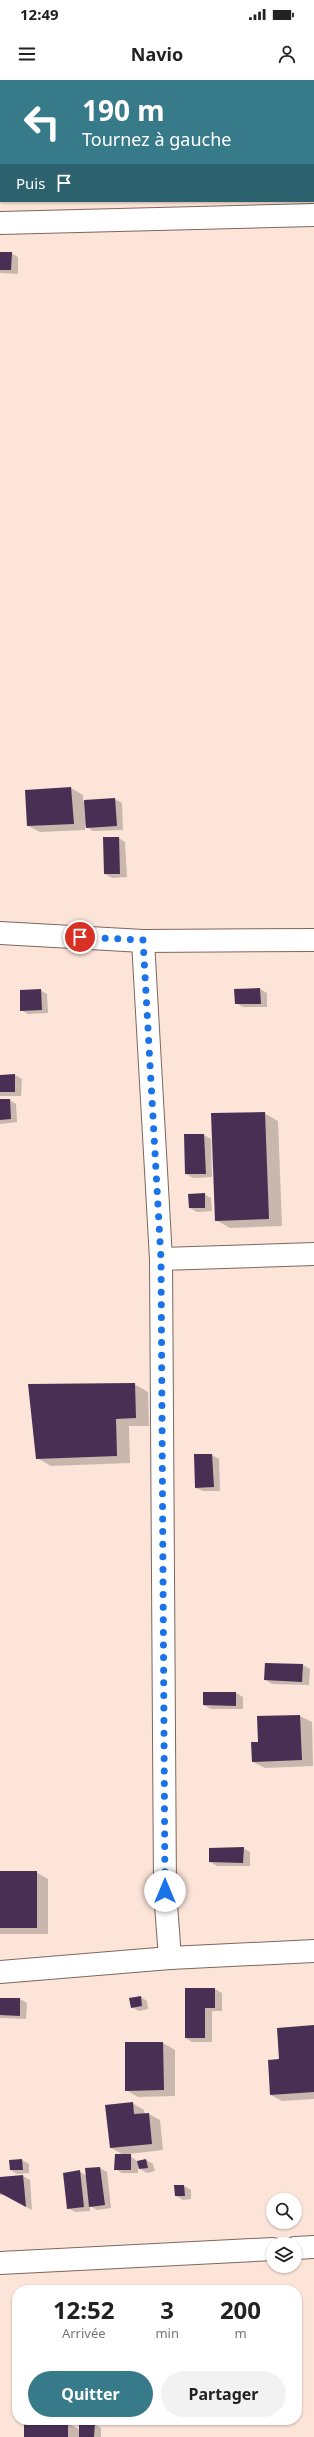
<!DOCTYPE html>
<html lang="fr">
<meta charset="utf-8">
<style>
:root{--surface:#fff;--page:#f2f2f2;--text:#222;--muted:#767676;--accent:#377a8a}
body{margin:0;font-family:"Noto Sans",sans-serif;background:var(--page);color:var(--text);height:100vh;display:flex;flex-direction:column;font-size:15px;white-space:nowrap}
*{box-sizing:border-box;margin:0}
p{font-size:13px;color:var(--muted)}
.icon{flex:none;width:22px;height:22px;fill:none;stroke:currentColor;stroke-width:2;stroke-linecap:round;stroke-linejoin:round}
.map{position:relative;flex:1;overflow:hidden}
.sheet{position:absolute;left:12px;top:2205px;width:290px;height:140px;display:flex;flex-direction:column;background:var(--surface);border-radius:16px;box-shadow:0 1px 3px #0004}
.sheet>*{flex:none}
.banner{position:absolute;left:0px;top:0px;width:314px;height:122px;box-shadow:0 1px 3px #0004;background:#377a8a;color:#fff;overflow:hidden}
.tools{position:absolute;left:266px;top:2113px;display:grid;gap:8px}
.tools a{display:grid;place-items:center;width:36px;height:36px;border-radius:50%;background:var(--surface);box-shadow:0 1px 3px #0004;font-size:20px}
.pin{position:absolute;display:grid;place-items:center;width:34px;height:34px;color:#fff;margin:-17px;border:2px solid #fff;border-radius:50%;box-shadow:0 1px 4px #0007}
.me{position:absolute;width:44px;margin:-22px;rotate:0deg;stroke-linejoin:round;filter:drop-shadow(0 0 3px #0008)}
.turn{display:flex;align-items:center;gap:14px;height:84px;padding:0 16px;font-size:18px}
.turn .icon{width:52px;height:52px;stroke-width:2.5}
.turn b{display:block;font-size:28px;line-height:34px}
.then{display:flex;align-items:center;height:38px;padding:0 16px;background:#0003;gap:8px;font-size:15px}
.eta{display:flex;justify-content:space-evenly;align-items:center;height:68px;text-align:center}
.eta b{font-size:24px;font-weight:700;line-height:28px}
.cta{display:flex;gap:8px;margin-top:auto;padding:8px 16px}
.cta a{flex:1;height:46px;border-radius:24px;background:var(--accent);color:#fff;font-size:16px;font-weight:700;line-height:46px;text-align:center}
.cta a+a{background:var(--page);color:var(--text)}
.status{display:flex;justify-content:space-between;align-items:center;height:28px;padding:0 20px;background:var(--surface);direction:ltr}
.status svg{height:11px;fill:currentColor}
header{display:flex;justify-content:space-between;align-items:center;height:52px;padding:0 16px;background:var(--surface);font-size:18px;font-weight:700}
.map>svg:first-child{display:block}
</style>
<div class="status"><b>12:49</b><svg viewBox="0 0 49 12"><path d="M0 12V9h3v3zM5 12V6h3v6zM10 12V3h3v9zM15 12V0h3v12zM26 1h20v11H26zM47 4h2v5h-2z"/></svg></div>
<header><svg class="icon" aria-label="menu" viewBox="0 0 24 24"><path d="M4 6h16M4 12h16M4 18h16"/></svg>Navio<svg class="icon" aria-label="person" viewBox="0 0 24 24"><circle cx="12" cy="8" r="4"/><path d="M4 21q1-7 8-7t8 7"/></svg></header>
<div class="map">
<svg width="314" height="2357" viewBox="0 0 314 2357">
<rect width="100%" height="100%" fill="#fce4d9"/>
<g fill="#0003">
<polygon points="0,0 47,0 47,1 1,1 1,4"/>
<polygon points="163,0 210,0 210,1 165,1"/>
<polygon points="0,173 11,173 18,177 18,194 0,193"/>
<polygon points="71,708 83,715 83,721 115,719 122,723 123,750 93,751 85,746 85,750 40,752 28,746"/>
<polygon points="119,758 125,762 127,797 112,798 105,794"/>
<polygon points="260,909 267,913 267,927 243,927 236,923 235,910"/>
<polygon points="40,910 47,914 48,933 28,934 21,930"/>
<polygon points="15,995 22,999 21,1016 0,1016 0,996"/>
<polygon points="0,1020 10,1020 16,1024 17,1042 0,1044"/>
<polygon points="264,1033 278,1041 282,1146 230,1148 216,1140"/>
<polygon points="204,1055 211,1059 212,1097 193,1098 186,1094"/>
<polygon points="204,1114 211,1118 212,1131 197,1132 190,1128"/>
<polygon points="134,1304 148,1312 149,1346 129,1346 130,1383 51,1386 37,1378"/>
<polygon points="212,1375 219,1379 220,1411 203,1411 196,1408"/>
<polygon points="303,1585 310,1589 309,1605 272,1604 266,1600"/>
<polygon points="204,1613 236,1613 243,1617 243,1629 211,1629 204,1625"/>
<polygon points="300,1636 312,1642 313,1686 265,1688 253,1682 259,1663 258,1637"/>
<polygon points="243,1768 250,1772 250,1786 217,1786 210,1782"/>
<polygon points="0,1792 36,1792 48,1799 48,1854 0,1854"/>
<polygon points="215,1909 222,1913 222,1931 212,1931 212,1962 192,1962 186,1958"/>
<polygon points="141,1917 147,1921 148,1929 139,1931 132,1927"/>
<polygon points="0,1919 20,1919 27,1923 26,1939 0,1938"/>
<polygon points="314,1946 314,2019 282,2021 271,2015"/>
<polygon points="163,1963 175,1970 175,2016 138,2017 126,2010"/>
<polygon points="132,2023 144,2030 145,2034 149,2034 160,2040 163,2070 128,2074 138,2082 146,2080 153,2084 155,2091 147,2093 140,2089 138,2083 138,2093 122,2093 115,2089 124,2075 111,2068"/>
<polygon points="22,2080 29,2084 29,2093 17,2094 11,2090 10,2081"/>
<polygon points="100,2088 107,2092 111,2128 97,2130 90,2126 90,2131 75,2132 68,2128 80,2092 87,2096"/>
<polygon points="23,2096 30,2100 32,2130 4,2115 0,2115 0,2098"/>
<polygon points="184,2106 191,2110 191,2119 183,2120 176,2116"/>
<polygon points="68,2343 80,2350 94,2344 101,2348 101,2357 25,2357"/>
</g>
<g fill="#492f54">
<polygon points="0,172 12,172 11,190 0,190"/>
<polygon points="71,707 74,744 27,746 25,710"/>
<polygon points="115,718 117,746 86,748 84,720"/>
<polygon points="103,757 119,757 120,794 104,794"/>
<polygon points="260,908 261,924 235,924 234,909"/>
<polygon points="41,909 42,930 20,931 20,910"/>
<polygon points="15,994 15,1012 0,1012 0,995"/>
<polygon points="0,1019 10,1019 11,1039 0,1040"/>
<polygon points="265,1032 269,1139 215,1141 211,1033"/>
<polygon points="184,1054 204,1054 206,1094 185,1094"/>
<polygon points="205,1113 205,1128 189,1128 188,1114"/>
<polygon points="135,1303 136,1338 116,1339 117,1376 36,1379 28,1304"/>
<polygon points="194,1374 212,1374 214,1407 195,1408"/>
<polygon points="265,1583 303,1584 302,1602 264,1600"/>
<polygon points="203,1612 236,1612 236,1626 203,1625"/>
<polygon points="300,1635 302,1680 252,1682 251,1662 258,1662 257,1636"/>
<polygon points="244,1767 243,1783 209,1782 209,1768"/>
<rect x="0" y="1791" width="37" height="57"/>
<polygon points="185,1908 215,1908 215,1928 205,1928 205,1958 185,1958"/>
<polygon points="141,1916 142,1926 131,1928 129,1918"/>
<polygon points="0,1918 20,1918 20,1936 0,1935"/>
<polygon points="314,1945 314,2012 270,2015 268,1980 279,1979 277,1948"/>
<polygon points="125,1962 163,1962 164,2010 125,2011"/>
<polygon points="133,2022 134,2034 149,2033 152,2064 110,2068 105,2025"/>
<polygon points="115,2074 131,2074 131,2090 114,2090"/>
<polygon points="22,2079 23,2090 10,2090 9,2080"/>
<polygon points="146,2079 148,2088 139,2089 137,2081"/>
<polygon points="100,2087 105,2125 89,2127 85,2088"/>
<polygon points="80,2090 84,2127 67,2129 63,2093"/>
<polygon points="23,2095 26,2127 0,2113 0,2097"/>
<polygon points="174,2105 184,2105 185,2116 175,2116"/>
<polygon points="24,2341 68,2342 68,2357 24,2357"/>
<polygon points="79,2343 95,2343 94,2357 79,2357"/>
</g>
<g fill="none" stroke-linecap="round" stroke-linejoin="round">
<g stroke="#7c685e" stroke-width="24">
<g id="street">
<polyline points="0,143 314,135"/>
<polyline points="0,853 143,861 314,860"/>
<polyline points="143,861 161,1179 165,1811 170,1878"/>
<polyline points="161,1179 314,1174"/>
<polyline points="0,1892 170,1878 314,1871"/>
<polyline points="295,2168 314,2167"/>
<polyline points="0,2183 273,2169"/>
</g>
</g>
<use href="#street" stroke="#fff" stroke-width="22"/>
</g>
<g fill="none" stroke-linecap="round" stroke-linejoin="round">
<polyline stroke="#1a73e8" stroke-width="7" stroke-dasharray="0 12.6" points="80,857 143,860 161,1179 165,1811"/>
</g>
</svg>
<div class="tools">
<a><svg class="icon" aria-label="search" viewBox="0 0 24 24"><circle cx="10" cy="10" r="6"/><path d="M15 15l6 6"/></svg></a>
<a><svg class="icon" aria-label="layers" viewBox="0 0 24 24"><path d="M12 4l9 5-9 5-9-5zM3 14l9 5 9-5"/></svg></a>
</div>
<div class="pin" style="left:80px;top:857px;background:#d93025"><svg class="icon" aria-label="arrive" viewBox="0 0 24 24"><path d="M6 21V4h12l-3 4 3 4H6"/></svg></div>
<svg class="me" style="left:165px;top:1811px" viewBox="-20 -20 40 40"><circle r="19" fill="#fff"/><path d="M0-13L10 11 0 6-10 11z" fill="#1a73e8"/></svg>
<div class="banner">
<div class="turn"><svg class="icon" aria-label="left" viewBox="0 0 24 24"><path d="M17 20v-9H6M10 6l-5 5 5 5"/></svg><div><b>190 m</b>Tournez à gauche</div></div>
<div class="then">Puis<svg class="icon" aria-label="arrive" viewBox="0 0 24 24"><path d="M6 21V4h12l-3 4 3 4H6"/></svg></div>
</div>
<section class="sheet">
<div class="eta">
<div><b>12:52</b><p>Arrivée</p></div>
<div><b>3</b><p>min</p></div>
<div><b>200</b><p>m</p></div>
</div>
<div class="cta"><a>Quitter</a><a>Partager</a></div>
</section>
</div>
